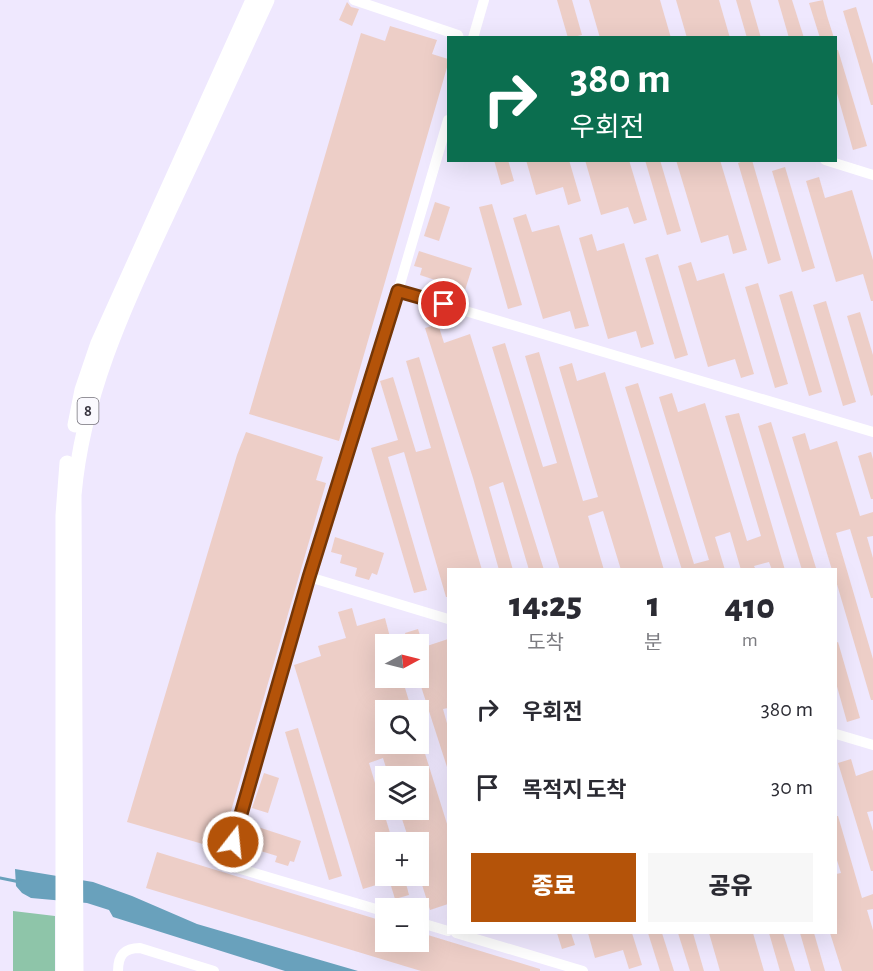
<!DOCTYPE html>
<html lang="ko">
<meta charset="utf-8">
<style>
:root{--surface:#fff;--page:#f7f7f7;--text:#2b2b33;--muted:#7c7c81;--accent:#b45309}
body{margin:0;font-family:"Alegreya Sans","Noto Sans KR",sans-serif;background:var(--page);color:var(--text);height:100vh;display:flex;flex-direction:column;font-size:22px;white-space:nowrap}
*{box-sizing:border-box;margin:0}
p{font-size:20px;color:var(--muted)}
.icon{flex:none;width:33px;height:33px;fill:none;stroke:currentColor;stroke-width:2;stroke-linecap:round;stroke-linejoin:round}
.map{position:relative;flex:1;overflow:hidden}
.details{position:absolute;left:447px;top:568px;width:390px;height:366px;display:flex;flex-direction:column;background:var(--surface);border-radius:0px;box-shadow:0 6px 24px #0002}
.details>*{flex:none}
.guide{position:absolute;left:447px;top:36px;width:390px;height:126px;border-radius:0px;box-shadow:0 6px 24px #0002;background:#0b6e4f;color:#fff;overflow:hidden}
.needle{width:39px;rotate:83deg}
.controls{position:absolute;left:375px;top:634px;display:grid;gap:12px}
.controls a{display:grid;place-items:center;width:54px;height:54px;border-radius:0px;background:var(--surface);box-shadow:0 6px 24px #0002;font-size:30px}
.pin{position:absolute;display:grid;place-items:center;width:51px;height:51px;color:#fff;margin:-26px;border:3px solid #fff;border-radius:50%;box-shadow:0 2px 6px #0007}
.me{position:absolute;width:66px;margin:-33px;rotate:16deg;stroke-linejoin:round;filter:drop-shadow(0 0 4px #0008)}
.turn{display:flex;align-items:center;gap:21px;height:126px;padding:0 24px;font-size:27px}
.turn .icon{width:78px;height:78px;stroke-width:2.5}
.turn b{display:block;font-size:42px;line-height:51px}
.eta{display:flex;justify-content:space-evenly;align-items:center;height:102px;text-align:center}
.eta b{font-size:36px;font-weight:800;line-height:42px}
.cta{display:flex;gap:12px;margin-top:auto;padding:12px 24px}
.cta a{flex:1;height:69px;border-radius:0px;background:var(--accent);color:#fff;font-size:24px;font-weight:800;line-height:69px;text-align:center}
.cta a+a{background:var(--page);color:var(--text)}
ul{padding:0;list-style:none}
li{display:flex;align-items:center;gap:18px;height:78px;padding:0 24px}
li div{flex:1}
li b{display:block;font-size:22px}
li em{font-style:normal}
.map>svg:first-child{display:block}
</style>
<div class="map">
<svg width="873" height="971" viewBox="0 0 873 971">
<rect width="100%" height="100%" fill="#efe8fe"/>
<polygon fill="#8ec5a9" points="13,911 55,916 55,971 13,971"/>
<polygon fill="#69a1bc" points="15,869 93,882 132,896 197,924 358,971 285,971 113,917 109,910 87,903 31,898 22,893 16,886"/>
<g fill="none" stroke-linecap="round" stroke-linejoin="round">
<polyline stroke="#69a1bc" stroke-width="3" points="0,878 20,882"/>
</g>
<g fill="#edcec7">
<polygon points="557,0 572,0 582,35 568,38"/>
<polygon points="589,0 660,0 671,38 600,38"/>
<polygon points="676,0 719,0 730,38 687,38"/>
<polygon points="736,0 750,0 761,38 747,38"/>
<polygon points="778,0 792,0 804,38 789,38"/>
<polygon points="823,0 827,16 834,38 820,38 809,3"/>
<polygon points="347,2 351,7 359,9 352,26 339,20"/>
<polygon points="856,7 873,64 873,105 871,105 843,11"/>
<polygon points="390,26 437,40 432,54 448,59 448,64 339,441 249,414 361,33 385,41"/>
<polygon points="836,50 838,50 867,146 853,150 836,90"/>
<polygon points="494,160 508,160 514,181 501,185"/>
<polygon points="526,160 569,160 581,201 568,205 563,187 536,195"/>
<polygon points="585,160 629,160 647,220 634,224 628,207 601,215"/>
<polygon points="645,160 660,160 681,231 667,235"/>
<polygon points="676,160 720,160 747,250 733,254 728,235 701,243"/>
<polygon points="746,160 752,160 781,260 768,264 738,163"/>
<polygon points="785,167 815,268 802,272 772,171"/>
<polygon points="819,177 825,198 852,190 873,260 873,301 871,301 863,274 836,282 806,181"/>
<polygon points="435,202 450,207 439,241 424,236"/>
<polygon points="492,204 522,305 508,309 479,207"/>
<polygon points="526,214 532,232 559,225 589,326 575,329 570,311 543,319 513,218"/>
<polygon points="592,234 597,251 624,243 654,344 641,348 636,331 608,339 579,238"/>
<polygon points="419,251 472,268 465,290 461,288 459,294 446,289 447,284 420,275 422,268 414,266"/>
<polygon points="658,254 688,355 675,359 645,258"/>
<polygon points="691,262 697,281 724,273 754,374 741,378 735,359 708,367 678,266"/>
<polygon points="758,283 788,384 775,388 745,287"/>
<polygon points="792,291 822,392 809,396 779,295"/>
<polygon points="826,301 856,402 843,406 813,305"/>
<polygon points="860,312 873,355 873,395 871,396 847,316"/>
<polygon points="438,324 444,343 470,334 544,570 529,570 503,482 489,487 513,570 499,570 473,478 425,328"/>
<polygon points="505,343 543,467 557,463 525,356 539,352 583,501 598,497 559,367 572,363 577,381 605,372 664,570 621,570 603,511 588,516 604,570 560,570 492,347"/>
<polygon points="419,357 482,570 448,570 448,597 446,597 404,452 388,457 427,590 414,593 371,448 398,440 380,381 393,377 416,452 431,448 406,361"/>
<polygon points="638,383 694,564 709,560 659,397 672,393 678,412 705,403 747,541 761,536 725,416 739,413 785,570 772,570 769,562 754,566 756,570 741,570 730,532 715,537 725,570 682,570 625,387"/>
<polygon points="771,422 816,568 810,570 802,570 758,426"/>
<polygon points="246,432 323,457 316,480 326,483 220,849 127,822 237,455"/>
<polygon points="805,433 810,450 837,441 860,516 873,512 873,536 867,537 873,558 873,598 871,598 850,529 836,533 873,659 873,700 871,700 836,581 836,570 832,570 792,437"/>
<polygon points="871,452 873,459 873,499 871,499 858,456"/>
<polygon points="335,537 384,553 377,575 372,573 369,580 355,576 357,568 340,563 342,555 331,552"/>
<polygon points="352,608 357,626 385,618 392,645 386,645 386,678 402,678 412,711 386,711 386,744 422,744 448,827 448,904 430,910 418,872 418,843 410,843 399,810 429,810 419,777 389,777 383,758 369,763 393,843 386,843 386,882 363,889 294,665 321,656 318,646 346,638 338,612"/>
<polygon points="418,629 423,645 409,645 405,633"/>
<polygon points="448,639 448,708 443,709 448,727 448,767 447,767 418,677 418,649"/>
<polygon points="838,642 860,718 847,722 836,683 836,643"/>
<polygon points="298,728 342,876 329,880 285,732"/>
<polygon points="851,759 856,776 873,770 873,811 867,812 873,831 873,871 871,871 838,763"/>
<polygon points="264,773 279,778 268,813 252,808"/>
<polygon points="836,816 838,816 862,898 873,894 873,909 867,910 873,930 873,971 842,971 830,933 836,933 836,874 841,873 836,857"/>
<polygon points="249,824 301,841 294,862 290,861 288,866 275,862 277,856 254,849 256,842 244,838"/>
<polygon points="157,852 386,922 386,942 418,942 418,932 540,969 540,971 421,971 146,888"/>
<polygon points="388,876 404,876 409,895 395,899"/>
<polygon points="557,933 571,933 575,945 562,949"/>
<polygon points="588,933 632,933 642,965 629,969 623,950 595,958"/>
<polygon points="648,933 662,933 674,971 660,971"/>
<polygon points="678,933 693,933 704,971 690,971"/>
<polygon points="709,933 753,933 764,971 720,971"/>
<polygon points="769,933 783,933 795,971 780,971"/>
<polygon points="800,933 814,933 825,971 811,971"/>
</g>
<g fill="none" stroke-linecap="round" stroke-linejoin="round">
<g stroke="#fff" stroke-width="10">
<polyline points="354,0 458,35 459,38"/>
<polyline points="473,38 484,0"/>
<polyline points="825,160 873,175"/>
<polyline points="398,291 873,432"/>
<polyline points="309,577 448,619"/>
<polyline points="836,734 873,745"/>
<polyline points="386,912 227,865 309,577 398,291 448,120"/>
<polyline points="418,922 448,931"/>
<polyline points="456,933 583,971"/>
<path d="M118 971C118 955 124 948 140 948L214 971"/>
</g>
<g stroke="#fff" stroke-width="15">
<polyline points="75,425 82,390 98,343 253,0"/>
<polyline points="63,971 63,515 67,463"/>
<path d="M76 971 74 495C83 392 126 304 169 211 202 141 235 70 267 0"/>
</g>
</g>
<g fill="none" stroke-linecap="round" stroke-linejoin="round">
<g stroke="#753606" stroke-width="15">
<polyline id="route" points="233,842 309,577 398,291 444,304"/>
</g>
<use href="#route" stroke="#b45309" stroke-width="10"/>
</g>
<g text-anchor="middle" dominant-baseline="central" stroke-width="6" stroke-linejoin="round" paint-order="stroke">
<rect fill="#faf9fe" stroke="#737079" stroke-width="1.5" x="77.5" y="398" width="21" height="26" rx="4.5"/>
<g font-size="16" font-weight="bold" fill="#393640">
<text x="88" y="411">8</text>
</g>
</g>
</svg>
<div class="controls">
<a><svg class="needle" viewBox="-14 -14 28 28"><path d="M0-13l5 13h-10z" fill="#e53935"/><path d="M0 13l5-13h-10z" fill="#7c7c81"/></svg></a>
<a><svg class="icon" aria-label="search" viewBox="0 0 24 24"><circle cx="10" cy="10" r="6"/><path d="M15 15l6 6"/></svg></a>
<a><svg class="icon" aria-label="layers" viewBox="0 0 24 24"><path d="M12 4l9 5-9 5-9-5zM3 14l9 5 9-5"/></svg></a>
<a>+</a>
<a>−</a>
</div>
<div class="pin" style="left:444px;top:304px;background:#d93025"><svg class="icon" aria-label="arrive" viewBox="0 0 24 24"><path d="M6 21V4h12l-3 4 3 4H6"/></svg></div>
<svg class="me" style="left:233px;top:842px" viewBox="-20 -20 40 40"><circle r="17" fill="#b45309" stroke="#fff" stroke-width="3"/><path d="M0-11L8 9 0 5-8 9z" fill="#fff"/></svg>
<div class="guide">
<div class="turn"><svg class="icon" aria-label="right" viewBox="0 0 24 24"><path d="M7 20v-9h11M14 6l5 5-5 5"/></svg><div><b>380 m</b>우회전</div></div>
</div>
<section class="details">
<div class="eta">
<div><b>14:25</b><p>도착</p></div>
<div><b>1</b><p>분</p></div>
<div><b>410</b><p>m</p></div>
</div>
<ul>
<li><svg class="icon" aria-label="right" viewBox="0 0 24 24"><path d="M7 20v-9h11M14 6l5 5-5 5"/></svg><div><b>우회전</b></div><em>380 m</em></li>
<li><svg class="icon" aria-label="arrive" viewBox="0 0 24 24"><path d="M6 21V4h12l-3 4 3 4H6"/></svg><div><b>목적지 도착</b></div><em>30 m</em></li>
</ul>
<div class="cta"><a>종료</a><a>공유</a></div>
</section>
</div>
